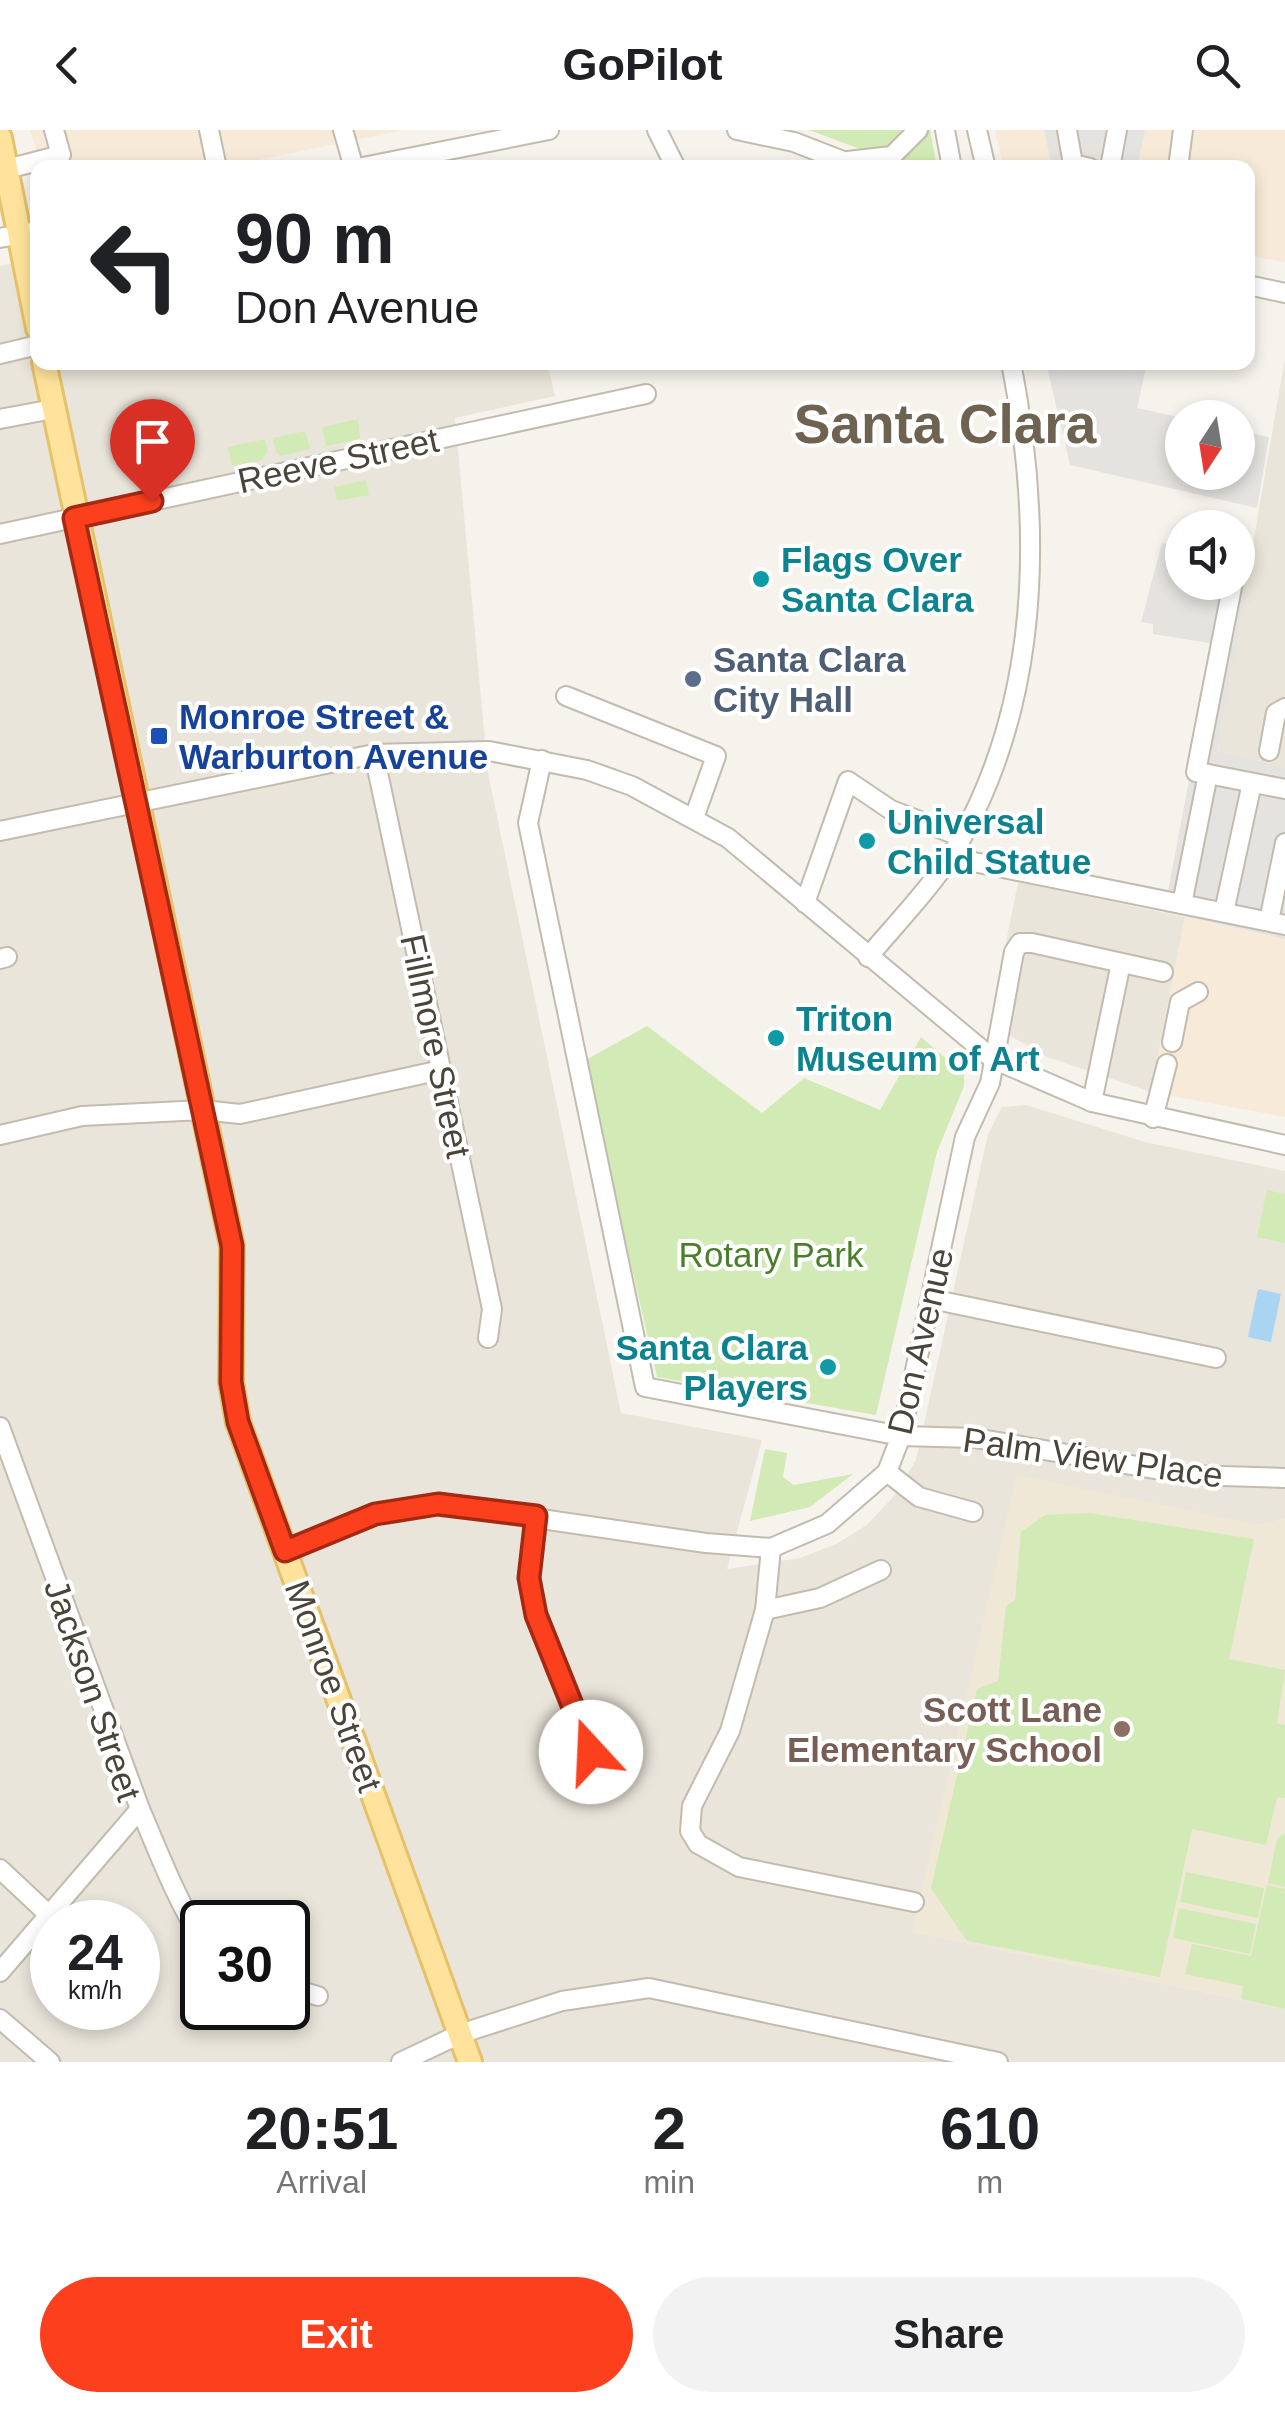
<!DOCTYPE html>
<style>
:root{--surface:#fff;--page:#f2f2f2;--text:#202124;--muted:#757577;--accent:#fc3f1d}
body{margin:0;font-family:Arial,sans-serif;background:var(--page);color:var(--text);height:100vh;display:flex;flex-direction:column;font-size:38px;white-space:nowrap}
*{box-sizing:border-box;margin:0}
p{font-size:32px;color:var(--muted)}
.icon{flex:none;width:55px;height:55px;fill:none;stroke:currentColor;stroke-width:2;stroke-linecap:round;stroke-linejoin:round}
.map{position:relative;height:1932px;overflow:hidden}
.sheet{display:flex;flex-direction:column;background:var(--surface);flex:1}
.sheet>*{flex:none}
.top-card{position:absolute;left:30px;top:30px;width:1225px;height:210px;border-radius:20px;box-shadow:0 5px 15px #0003;background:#fff;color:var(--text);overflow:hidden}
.needle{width:65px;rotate:192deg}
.fabs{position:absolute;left:1165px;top:270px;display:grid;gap:20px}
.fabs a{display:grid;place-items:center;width:90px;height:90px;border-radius:50%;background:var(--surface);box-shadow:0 5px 15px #0003;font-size:50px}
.speed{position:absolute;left:30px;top:1770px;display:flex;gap:20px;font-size:50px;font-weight:700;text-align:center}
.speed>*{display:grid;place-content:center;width:130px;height:130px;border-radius:50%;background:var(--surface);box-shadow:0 5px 15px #0003;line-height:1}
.speed small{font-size:25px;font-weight:400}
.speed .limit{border:5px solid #111;border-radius:15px;background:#fff;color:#111}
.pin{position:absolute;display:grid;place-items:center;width:85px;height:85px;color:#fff;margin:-102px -42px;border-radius:50% 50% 50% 0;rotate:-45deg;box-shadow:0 0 10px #0007}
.pin .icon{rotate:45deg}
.me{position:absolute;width:110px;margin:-55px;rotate:340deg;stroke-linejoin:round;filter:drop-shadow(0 0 8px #0008)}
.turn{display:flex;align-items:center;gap:35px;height:210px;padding:0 40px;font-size:45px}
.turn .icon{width:130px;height:130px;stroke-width:2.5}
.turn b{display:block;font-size:70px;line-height:85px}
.eta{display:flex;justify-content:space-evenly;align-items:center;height:170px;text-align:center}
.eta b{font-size:60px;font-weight:600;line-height:70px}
.cta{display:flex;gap:20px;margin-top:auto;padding:20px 40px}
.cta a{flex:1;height:115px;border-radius:60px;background:var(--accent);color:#fff;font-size:40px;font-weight:600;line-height:115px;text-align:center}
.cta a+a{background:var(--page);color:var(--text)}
header{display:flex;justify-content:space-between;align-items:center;height:130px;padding:0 40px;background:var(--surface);font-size:45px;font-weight:600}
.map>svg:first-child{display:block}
</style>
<header><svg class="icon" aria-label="back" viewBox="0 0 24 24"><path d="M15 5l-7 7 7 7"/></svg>GoPilot<svg class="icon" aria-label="search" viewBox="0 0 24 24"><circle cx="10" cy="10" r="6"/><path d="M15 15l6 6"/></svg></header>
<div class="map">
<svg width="1285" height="1932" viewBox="0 0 1285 1932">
<rect width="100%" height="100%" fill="#f6f3ec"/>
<g fill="#eae5da" fill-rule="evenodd">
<path d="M37 128 38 232 547 233 555 266 455 288 488 643 621 1283 762 1310 727 1439 800 1428 836 1414 867 1395 894 1366 916 1330 988 1004 1002 977 1026 975 1145 1012 1285 1041V1389L1259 1395 913 1802 1285 1879V1932H0V136ZM52 1792H138V1878H52ZM202 1792H288V1878H202Z"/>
<polygon points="1285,228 1285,637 1217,623"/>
<polygon points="1018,752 1185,787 1151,962 1047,927 990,894"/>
</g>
<g fill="#f7ead8">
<polygon points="30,0 403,0 219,38 42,37"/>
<polygon points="995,0 1285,0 1285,132 1248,126 1248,38 1003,37"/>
<polygon points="1185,787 1285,809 1285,987 1151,962"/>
</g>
<polygon fill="#efe8d6" points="1017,1345 1259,1395 1285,1389 1285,1879 912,1802"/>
<g fill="#d2eab5">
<polygon points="809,0 930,0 937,37 908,37"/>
<polygon points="358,289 360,309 326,316 322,297"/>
<polygon points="305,301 310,319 281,326 276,322 273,308"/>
<polygon points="265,309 268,322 262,330 232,336 228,317"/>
<polygon points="366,350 369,365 337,371 334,357"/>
<polygon points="647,896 762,983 804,948 880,980 921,907 964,944 964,956 937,1022 876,1285 657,1247 584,931"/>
<polygon points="1267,1060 1285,1064 1285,1113 1257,1107"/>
<polygon points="765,1319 787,1323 783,1347 794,1355 853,1344 810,1377 750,1391"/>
<polygon points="1089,1383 1254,1409 1229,1529 1285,1540 1277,1593 1285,1595 1285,1668 1277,1667 1266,1715 1192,1699 1160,1847 967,1811 931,1758 977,1559 998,1551 1006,1476 1015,1470 1021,1402 1045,1385"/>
<polygon points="1285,1703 1285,1757 1268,1753 1277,1709"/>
<polygon points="1186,1742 1264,1758 1258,1788 1180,1772"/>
<polygon points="1267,1755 1285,1759 1285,1879 1241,1869 1243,1856 1185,1844 1192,1814 1251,1826"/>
<polygon points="1179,1778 1256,1794 1250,1824 1173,1808"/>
</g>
<g fill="#e5e3e0">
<polygon points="1044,0 1145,0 1137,38 1052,37"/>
<polygon points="1046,233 1147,233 1137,278 1182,288 1182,342 1238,342 1238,300 1269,307 1257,378 1070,335"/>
<polygon points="1162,413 1182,417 1182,452 1238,452 1238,428 1251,431 1217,622 1285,637 1285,809 1164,782 1215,514 1153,504 1153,494 1141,492"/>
</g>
<polygon fill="#a9d4f2" points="1258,1159 1281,1164 1271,1212 1248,1207"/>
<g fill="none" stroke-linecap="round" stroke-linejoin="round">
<g stroke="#c2bbae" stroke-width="22">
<g id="minor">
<polyline points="209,0 217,38"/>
<polyline points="343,0 354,38"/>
<polyline points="657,0 676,38"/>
<polyline points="737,0 794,12 861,38"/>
<polyline points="945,0 952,38"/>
<polyline points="977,0 986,38"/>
<polyline points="1067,0 1073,34 1090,38"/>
<polyline points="848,31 892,26 918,0"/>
<polyline points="358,38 549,0"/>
<polyline points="1110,38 1117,0"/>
<polyline points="1178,38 1183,0"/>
<polyline points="7,39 61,25 54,0"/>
<polyline points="0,108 38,101"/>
<polyline points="1248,155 1285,163"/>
<polyline points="0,224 38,215"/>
<polyline points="0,289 53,279"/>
<polyline points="0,404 646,264"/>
<polyline points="566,566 716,626 694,688"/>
<polyline points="1269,621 1276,583 1285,578"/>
<polyline points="374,624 492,1179 488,1208"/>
<polyline points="542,630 528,693 645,1257 901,1306 975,1308 1189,1345 1285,1348"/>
<polyline points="1208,644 1196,642 1233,452"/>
<polyline points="0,701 374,624 489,621 587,640 632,656 728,708 993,929 1092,972 1285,1015"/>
<polyline points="949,727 1285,795"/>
<polyline points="805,773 848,651 891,680 962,707"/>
<polyline points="1182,774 1208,644 1285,659"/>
<polyline points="1224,782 1252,653"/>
<polyline points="1269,791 1285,713"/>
<path d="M868 827C900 789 938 751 962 707 1042 561 1042 392 1011 232"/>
<polyline points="0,829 7,827"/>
<polyline points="1172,912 1180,872 1198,862"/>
<polyline points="1092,972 1121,833"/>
<polyline points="1153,988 1167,934"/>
<polyline points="0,1005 82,986 203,980 240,984 441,940"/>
<polyline points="931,1169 1216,1228"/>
<polyline points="0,1297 140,1679 0,1842"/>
<polyline points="887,1342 919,1367 973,1382"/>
<polyline points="536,1386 529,1448 536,1485 591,1623"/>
<polyline points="771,1418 765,1480 730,1601 692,1676 690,1701 698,1714 739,1737 914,1772"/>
<polyline points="285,1421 375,1384 438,1374 706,1413 771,1418 827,1394 887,1342 901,1306 965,1007 990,953 1014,822 1020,813 1032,813 1163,842"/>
<polyline points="765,1480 820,1468 881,1440"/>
<path d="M140 1679C159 1723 177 1771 202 1810"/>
<polyline points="0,1739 48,1784"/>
<polyline points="288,1857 318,1866"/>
<polyline points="0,1889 50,1932"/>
<polyline points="401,1932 460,1904 562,1871 649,1858 998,1932"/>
</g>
</g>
<g stroke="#e6c16a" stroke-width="28">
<g id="major">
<polyline points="0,8 38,198"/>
<polyline points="44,232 232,1116 231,1252 238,1292 470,1932"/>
</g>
</g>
<use href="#minor" stroke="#fff" stroke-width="18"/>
<use href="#major" stroke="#ffe39c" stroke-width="22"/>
</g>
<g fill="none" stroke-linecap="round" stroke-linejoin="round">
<g stroke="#a42913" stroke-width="25">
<polyline id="route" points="152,371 74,388 232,1116 231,1252 238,1292 285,1421 375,1384 438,1374 536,1386 529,1448 536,1485 591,1622"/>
</g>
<use href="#route" stroke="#fc3f1d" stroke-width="18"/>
</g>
<g fill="#0f9aa8" stroke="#fff" stroke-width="4">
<circle cx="761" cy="449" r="10"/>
<circle cx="867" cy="711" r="10"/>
<circle cx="776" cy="908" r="10"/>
<circle cx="828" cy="1237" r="10"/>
</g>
<circle fill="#5c6f8a" stroke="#fff" stroke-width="4" cx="693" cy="549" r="10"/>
<rect fill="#1a4fb4" stroke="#fff" stroke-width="4" x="149" y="596" width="20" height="20" rx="5"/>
<circle fill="#8d6e63" stroke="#fff" stroke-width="4" cx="1122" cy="1599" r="10"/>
<g text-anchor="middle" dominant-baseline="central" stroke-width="8" stroke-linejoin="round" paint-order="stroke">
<g font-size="35" fill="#4b4439" stroke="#fff">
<text transform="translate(338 330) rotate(-12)">Reeve Street</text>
<text transform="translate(436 916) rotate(78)">Fillmore Street</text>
<text transform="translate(920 1211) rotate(-77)">Don Avenue</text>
<text transform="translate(1093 1327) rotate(8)">Palm View Place</text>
<text transform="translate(334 1556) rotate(70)">Monroe Street</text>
<text transform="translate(93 1560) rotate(71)">Jackson Street</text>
</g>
<g font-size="35" font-weight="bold" fill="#0d838f" stroke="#fff" text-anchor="start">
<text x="781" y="429">Flags Over<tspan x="781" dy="40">Santa Clara</tspan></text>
<text x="887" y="691">Universal<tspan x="887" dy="40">Child Statue</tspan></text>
<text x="796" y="888">Triton<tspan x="796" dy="40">Museum of Art</tspan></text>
<text x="808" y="1217" text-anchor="end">Santa Clara<tspan x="808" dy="40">Players</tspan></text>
</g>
<g font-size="35" font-weight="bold" fill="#4e5e75" stroke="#fff" text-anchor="start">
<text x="713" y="529">Santa Clara<tspan x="713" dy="40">City Hall</tspan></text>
</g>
<g font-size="35" font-weight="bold" fill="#164399" stroke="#fff" text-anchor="start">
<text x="179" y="586">Monroe Street &amp;<tspan x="179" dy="40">Warburton Avenue</tspan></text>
</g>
<g font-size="35" fill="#4a7f2a" stroke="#fff">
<text x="771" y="1124">Rotary Park</text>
</g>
<g font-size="35" font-weight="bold" fill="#785e54" stroke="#fff" text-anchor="end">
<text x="1102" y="1579">Scott Lane<tspan x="1102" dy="40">Elementary School</tspan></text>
</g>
<g font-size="55" font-weight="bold" fill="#6e6250" stroke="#fff">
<text x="945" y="294">Santa Clara</text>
</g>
</g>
</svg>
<div class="fabs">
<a><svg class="needle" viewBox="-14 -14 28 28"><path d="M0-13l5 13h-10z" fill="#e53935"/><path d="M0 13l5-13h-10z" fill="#757577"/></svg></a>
<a><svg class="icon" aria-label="sound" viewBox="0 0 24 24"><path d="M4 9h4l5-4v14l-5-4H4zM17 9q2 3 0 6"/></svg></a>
</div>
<div class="speed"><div>24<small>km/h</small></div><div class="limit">30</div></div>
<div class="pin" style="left:152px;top:371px;background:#d93025"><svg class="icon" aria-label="arrive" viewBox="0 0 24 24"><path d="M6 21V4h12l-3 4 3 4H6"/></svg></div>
<svg class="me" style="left:591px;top:1622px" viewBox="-20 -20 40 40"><circle r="19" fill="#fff"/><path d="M0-13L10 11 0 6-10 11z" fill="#fc3f1d"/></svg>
<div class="top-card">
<div class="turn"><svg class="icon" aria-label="left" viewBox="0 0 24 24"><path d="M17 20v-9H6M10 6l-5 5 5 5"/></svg><div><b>90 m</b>Don Avenue</div></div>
</div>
</div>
<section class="sheet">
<div class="eta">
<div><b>20:51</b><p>Arrival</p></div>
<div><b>2</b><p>min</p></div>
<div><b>610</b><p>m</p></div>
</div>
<div class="cta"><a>Exit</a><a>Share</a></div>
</section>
